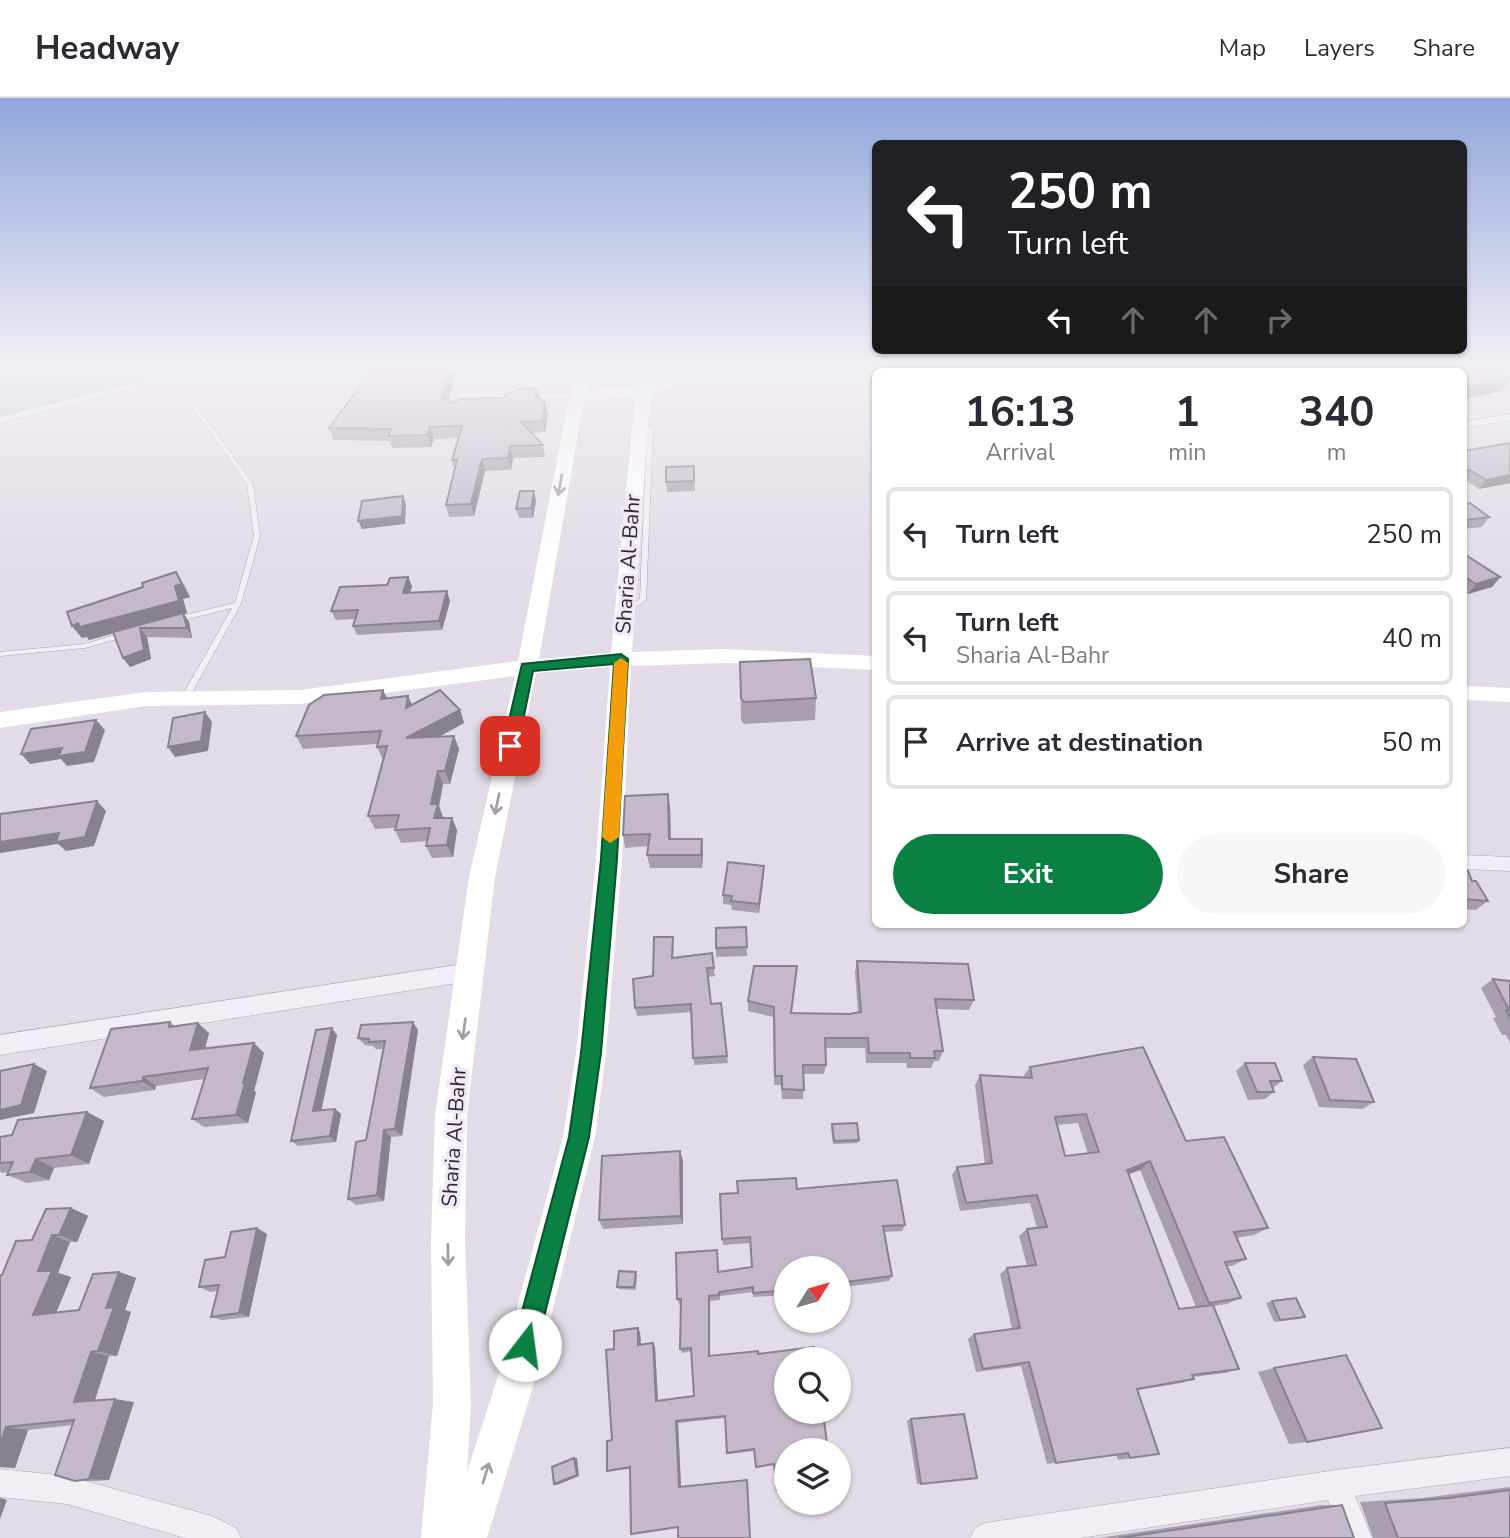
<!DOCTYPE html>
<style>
:root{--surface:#fff;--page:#f7f7f7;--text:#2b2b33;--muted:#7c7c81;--line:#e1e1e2;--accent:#0b8043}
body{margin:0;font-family:"Nunito Sans",sans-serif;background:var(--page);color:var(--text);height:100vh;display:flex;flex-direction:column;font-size:26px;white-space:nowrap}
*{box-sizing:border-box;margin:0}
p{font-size:23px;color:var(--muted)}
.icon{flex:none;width:38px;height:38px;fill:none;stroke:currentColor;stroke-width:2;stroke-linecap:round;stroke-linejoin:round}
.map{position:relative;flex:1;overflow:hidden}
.side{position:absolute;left:872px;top:270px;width:595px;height:560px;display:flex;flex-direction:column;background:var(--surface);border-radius:10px;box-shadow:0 2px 5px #0004}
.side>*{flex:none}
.banner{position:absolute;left:872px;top:42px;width:595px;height:214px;border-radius:10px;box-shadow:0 2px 5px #0004;background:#202124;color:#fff;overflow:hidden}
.needle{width:46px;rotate:53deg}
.tools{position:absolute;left:774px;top:1158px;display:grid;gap:14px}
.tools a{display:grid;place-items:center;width:77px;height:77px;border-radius:50%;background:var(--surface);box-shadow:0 2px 5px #0004;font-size:35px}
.pin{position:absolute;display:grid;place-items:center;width:60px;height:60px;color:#fff;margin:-30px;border-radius:14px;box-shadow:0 4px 10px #0006}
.me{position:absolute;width:77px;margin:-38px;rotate:15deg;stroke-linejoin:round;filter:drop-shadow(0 0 5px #0008)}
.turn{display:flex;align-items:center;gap:24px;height:147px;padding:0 21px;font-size:32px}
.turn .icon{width:91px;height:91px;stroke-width:2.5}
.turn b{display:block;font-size:49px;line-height:60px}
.lanes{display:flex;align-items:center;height:66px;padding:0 21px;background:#0003;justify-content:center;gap:35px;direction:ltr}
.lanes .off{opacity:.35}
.eta{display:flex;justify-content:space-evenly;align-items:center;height:119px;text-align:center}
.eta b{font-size:42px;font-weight:700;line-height:49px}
.action{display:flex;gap:14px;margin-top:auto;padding:14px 21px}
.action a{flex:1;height:80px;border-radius:42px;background:var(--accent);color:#fff;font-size:28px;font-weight:700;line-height:80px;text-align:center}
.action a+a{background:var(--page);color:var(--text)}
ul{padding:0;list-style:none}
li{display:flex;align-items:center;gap:21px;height:94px;margin:0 14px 10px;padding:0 7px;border:4px solid var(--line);border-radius:10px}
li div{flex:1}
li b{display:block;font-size:26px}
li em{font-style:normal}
header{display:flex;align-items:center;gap:42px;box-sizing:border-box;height:98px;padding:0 35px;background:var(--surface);border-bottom:2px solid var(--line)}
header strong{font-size:33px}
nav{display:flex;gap:38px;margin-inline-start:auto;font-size:24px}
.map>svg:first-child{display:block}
</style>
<header>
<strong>Headway</strong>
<nav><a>Map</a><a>Layers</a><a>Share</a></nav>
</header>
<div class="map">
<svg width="1510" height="1440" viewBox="0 0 1510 1440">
<rect width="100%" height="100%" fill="#e3dbe7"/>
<polygon fill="#bbd1cd" points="0,272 136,272 145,286 0,324"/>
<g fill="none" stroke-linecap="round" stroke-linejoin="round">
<g stroke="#afa4b4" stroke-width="1">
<g id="lane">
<polygon points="166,272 171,272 253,386 260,438 241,506 189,600 185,603 181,600 232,510 176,524 172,522 173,520 235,505 254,438 247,386"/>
<rect x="1187" y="272" width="6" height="1"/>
<polygon points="461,295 579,296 582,298 579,300 463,299 461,311 458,313 455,311 458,297"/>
<polygon points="639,323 653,331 646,502 627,516 623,514 625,512 640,501 647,332 637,326 637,324"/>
<polygon points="125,534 128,534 128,538 85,550 0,558 0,554 85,546"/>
</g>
</g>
<g stroke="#afa4b4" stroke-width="1">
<g id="street">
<polygon points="172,275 177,278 176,280 0,325 0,319"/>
<polygon points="1510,316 1510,322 1463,330 1463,324"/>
<polygon points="1463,757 1510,759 1510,773 1463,771"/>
<polygon points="470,865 477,868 480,874 477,880 470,883 0,957 0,937"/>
<polygon points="1510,1350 1510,1378 1355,1398 1372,1440 1342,1440 1328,1402 1080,1440 970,1440 975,1430 985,1425 1336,1372"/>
<polygon points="0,1371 67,1378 212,1418 236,1430 241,1440 185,1440 67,1406 0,1399"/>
</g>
</g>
<polyline stroke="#c2b9c5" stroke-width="2.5" stroke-dasharray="3.5 3.5" stroke-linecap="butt" points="1506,272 1510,273"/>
<use href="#lane" fill="#f3eef5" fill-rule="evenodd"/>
<use href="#street" fill="#f3eef5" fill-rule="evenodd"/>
<g fill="#fff" fill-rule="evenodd">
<path d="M578 272H592L586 293 636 290 638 272H652L651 287 700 272H722L650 296 632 554 724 551 875 558V572L724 565 631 568 622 761 606 955 595 1039 538 1272 487 1440H421L433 1306 431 1141 435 1017 469 779 515 578 300 606 146 608 0 630V614L146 594 300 592 518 563 567 310ZM635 299 611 555 539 561 584 302ZM610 569 596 761 576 955 563 1039 500 1272 467 1374 471 1306 465 1141 467 1017 495 779 536 575Z"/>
<polygon points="1463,588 1510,590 1510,604 1463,602"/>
</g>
</g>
<g fill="#a99eae" fill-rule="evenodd">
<polygon points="372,272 453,272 455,281 448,301 452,305 540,301 545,304 548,316 545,334 531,335 543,347 545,359 513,360 511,372 485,373 474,418 449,419 446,407 454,371 452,362 459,340 434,341 431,349 392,350 390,343 334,342 329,330"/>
<polygon points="1510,345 1510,385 1479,391 1463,381 1463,353"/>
<polygon points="694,368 695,393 667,394 666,384"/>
<polygon points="534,393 536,403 533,420 519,420 516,411"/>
<polygon points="1463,406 1489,419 1482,429 1463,431"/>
<polygon points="1463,456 1500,479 1492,489 1468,496 1463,493"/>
<polygon points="408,479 412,488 410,495 450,503 442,532 357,537 353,528 355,521 336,522 331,513 387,487"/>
<polygon points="184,486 190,499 183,501 187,515 184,516 189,524 192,540 147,539 151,561 130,569 123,560 114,535 89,542 87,539 82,540 72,528"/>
<polygon points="740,564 816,600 815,622 744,626 741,622"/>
<polygon points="387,600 412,607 460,612 464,625 439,639 454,638 459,651 450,686 443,686 439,708 443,720 457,732 453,759 432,760 426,748 427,743 401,745 395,732 396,730 375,731 368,718 383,662 377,649 377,646 303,651 296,638"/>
<polygon points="668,696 670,709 671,741 703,754 702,770 650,770 647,757 648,748 625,750 623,737"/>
<polygon points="764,768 759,815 732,812 731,807 723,806 723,797"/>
<polygon points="1463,770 1488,803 1476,812 1463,811"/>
<polygon points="746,829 747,858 716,859 716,850"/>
<polygon points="674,847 673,860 712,855 715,878 708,879 711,906 727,958 728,965 694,967 691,914 637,918 635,910 653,878"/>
<polygon points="857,863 974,902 969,912 936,911 943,953 939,963 934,963 931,970 907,970 906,965 866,965 865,950 825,950 826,967 824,976 804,976 803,1001 782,1001 781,987 774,987 773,919 748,913 748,903 797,868 791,915 849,916 858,915 855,874"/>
<polygon points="1493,881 1510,883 1510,945 1506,937 1502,937 1493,920 1496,919 1481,890"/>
<polygon points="170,924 175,928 209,935 205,951 264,955 254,993 256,994 248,1025 204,1029 192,1021 204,981 156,988 155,992 104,999 90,990"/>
<polygon points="418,932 402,1038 391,1039 384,1103 356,1107 348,1101 366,1042 384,951 376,951 373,948 365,947 358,940"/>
<polygon points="337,937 321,1012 335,1011 341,1016 336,1044 298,1048 291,1043"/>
<polygon points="1313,959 1374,1004 1363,1011 1319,1009 1303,967"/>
<polygon points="1245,965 1282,983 1273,990 1274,994 1265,1001 1248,1002 1236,973"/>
<path d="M1030 969 1186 1043 1268 1130 1254 1137 1236 1140 1246 1161 1232 1168H1227L1241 1200 1227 1206 1214 1208 1239 1271 1225 1275 1193 1279 1194 1281 1181 1285 1138 1292 1159 1356 1118 1362 1116 1356 1047 1366 1021 1268 976 1274 968 1241 974 1236 1012 1231 1000 1176 1007 1170 1027 1168 1019 1138 1027 1131 1037 1130 1030 1105 960 1113 952 1077 957 1069 985 1066 975 987 980 977 1023 979ZM1078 1025 1088 1056 1065 1058 1057 1027ZM1140 1072 1196 1209 1179 1211 1128 1076Z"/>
<polygon points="87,1014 104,1023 89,1066 54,1070 49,1082 27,1085 7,1077 8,1074 3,1075 0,1074 0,1039 12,1037"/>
<polygon points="832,1026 859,1042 858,1045 833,1046 831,1030"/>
<polygon points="680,1053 683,1063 683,1126 603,1131 599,1122"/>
<polygon points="797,1091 905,1127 902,1133 884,1134 892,1178 889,1183 838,1190 838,1171 786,1171 786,1197 753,1199 753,1194 720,1198 720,1202 710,1203 710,1258 758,1253 786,1391 776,1392 774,1367 756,1369 754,1353 728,1356 725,1320 678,1325 681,1389 678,1429 630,1371 610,1373 607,1373 612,1342 614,1251 640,1234 641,1247 655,1249 658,1303 694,1298 692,1253 682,1255 680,1251 681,1205 679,1206 677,1201 718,1158 719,1174 752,1169 750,1145 723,1147 722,1141"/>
<polygon points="71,1110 88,1118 77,1144 70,1144 58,1175 71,1179 56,1215 79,1212 119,1174 136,1180 125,1212 131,1214 117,1258 109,1258 95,1303 134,1304 109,1382 96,1383 75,1383 73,1327 28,1332 15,1370 0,1369 0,1177 2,1177 32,1142"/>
<polygon points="257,1130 267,1136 249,1219 222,1222 211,1219 217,1193 210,1194 199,1189 225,1159"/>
<polygon points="637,1176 636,1192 619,1191 617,1189"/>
<polygon points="1272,1203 1305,1219 1299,1221 1274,1224 1266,1205"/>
<polygon points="1274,1270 1307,1344 1289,1346 1258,1274"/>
<polygon points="911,1321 977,1380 917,1386 907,1323"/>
<polygon points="1510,1389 1510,1440 1373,1440 1360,1404 1422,1400"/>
<polygon points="1322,1407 1342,1407 1354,1440 1098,1440"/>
</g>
<g fill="#89818d">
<polygon points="451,272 453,272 455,281 444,313 441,301"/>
<polygon points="1510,280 1510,281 1502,293 1463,302 1463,290"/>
<polygon points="538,291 540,302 535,298"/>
<polygon points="545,304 548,316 545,334 542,323"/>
<polygon points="430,329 434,341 431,349 427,337"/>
<polygon points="510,348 513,360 511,372 508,360"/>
<polygon points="482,361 485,373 474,418 471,406"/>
<polygon points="1470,372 1464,381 1463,381 1463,374"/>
<polygon points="1510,377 1510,385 1479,391 1486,382"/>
<polygon points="534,393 536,403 533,420 531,410"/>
<polygon points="403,398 406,406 405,426 362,431 358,423"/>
<polygon points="176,474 190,499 183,501 187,515 184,516 189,524 192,540 187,530 183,516 89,542 87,539 82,540 72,528"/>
<polygon points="408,479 412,488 407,504 403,495"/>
<polygon points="1500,479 1492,489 1468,496 1476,486"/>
<polygon points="447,493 450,503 442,532 439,523"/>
<polygon points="140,530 147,539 151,561 130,569 123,560"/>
<polygon points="383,592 389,604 381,601"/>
<polygon points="408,598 414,611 406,610"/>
<polygon points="460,612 464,625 412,653 406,640"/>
<polygon points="205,614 212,624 208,653 175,659 168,649"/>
<polygon points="96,622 105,632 94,664 67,668 61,661 30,666 21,656"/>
<polygon points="454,638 459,651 450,686 445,673"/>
<polygon points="438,673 443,686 439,708 443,719 440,733 434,720 431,706"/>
<polygon points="668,696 670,709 671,754 669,741"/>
<polygon points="97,703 106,713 94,748 66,753 58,746 0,755 0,744"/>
<polygon points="452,720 457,732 453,759 447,747"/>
<polygon points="702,741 703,754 702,770 701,757"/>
<polygon points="764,768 764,777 759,815 759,806"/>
<polygon points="413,924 418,932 402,1038 395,1031"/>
<polygon points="198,925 209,935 202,962 190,952"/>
<polygon points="332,930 337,937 320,1019 313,1013"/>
<polygon points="254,945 264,955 254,993 256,994 248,1025 236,1017 243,985"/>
<polygon points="34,966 47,973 34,1015 0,1022 0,1012"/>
<polygon points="143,979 156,988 155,992 142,983"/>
<polygon points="335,1011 341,1016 336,1044 330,1038"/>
<polygon points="87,1014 104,1023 89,1066 71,1057"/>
<polygon points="384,1032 391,1039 384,1103 377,1097"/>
<polygon points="680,1053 683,1063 683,1126 681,1118"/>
<polygon points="36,1061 54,1070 49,1082 30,1074"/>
<polygon points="1150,1063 1140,1072 1117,1081 1127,1072"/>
<polygon points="71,1110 88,1118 77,1144 59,1137"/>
<polygon points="257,1130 267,1136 249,1219 239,1215"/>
<polygon points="52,1137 70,1144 58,1175 71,1179 53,1222 33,1217 38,1173"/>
<polygon points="119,1174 136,1180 125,1212 131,1214 117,1258 98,1253 106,1210"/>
<polygon points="709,1198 710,1203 710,1261 709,1258"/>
<polygon points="638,1230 640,1234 641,1251 638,1247"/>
<polygon points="653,1245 655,1249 658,1305 656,1303"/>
<polygon points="91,1254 109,1258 93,1307 74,1304"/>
<polygon points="115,1301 134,1304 109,1382 89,1381"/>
<polygon points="676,1323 678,1325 681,1389 679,1389"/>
<polygon points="6,1329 28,1332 15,1370 0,1369 0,1346"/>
<polygon points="574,1360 577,1360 579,1378 557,1387 554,1386"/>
<polygon points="0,1400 7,1402 0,1421"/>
</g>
<g fill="#c4b8ca" stroke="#89818d" stroke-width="2" fill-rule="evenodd">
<polygon points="372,272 451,272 441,301 449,301 452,305 460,301 505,300 506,295 516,294 518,291 538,291 535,298 545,304 542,323 521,324 543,347 510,348 508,360 482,361 471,406 446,407 457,362 452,362 462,328 430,329 427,337 388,338 391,331 329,330"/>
<polygon points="1479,272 1496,272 1510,280 1463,290 1463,276"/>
<polygon points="1510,345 1510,377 1486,382 1470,372 1463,374 1463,353"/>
<polygon points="694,368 694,383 666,384 666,369"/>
<polygon points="520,393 534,393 531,410 516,411"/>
<polygon points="403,398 402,418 358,423 362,403"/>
<polygon points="1470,405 1489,419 1466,422 1463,420 1463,406"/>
<polygon points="1463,456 1464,456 1500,479 1476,486 1463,478"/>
<polygon points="176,474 182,486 175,488 179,503 80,529 78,525 72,528 67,514 143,489 142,485"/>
<polygon points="408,479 403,495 447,493 439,523 353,528 358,512 331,513 340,489 387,487 390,480"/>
<polygon points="183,515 187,530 140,530 144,552 123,560 113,534"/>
<polygon points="810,561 816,600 744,604 741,600 740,564"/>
<polygon points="383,592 381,601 408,598 406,610 440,592 460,612 406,640 454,638 445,673 438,673 431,706 438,706 434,720 452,720 447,747 426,748 430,730 395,732 399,717 368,718 387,648 377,649 381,633 296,638 309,607 324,597"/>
<polygon points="205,614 201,643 168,649 173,620"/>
<polygon points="96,622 85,654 58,658 62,650 21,656 31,631"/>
<polygon points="668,696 669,741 702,741 701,757 647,757 650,736 623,737 625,698"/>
<polygon points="97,703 85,739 56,744 59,735 0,744 0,716"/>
<polygon points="728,764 764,768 759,806 731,803 732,798 723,797"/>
<polygon points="1463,770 1468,773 1472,783 1476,783 1488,803 1463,801"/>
<polygon points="746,829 747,849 716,850 716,830"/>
<polygon points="654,839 673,839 672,860 712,855 714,870 707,870 711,906 721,905 727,958 693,960 691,906 635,910 633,881 653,878"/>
<polygon points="857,863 968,866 974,902 935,901 943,953 934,953 935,960 910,960 910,955 869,955 868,940 825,940 826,967 803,967 804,992 782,991 782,978 775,978 774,909 748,903 754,868 797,868 791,915 849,916 861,914"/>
<polygon points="1493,881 1510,883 1510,920 1506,912 1509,912"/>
<polygon points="170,924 169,929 198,925 190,952 254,945 243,985 245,985 236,1017 192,1021 208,970 143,979 142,983 90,990 111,931"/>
<polygon points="413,924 395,1031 384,1032 377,1097 348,1101 356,1044 366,1042 385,943 369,944 369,941 358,940 361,927"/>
<polygon points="332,930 313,1013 335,1011 330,1038 291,1043 316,932"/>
<path d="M1143 949 1186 1043 1224 1039 1268 1130 1234 1134 1246 1161 1225 1164 1241 1200 1209 1205 1150 1063 1127 1072 1179 1211 1213 1207 1239 1271 1192 1277 1194 1281 1137 1291 1159 1356 1130 1360 1128 1355 1056 1365 1029 1264 983 1271 974 1236 1020 1230 1007 1170 1036 1167 1027 1131 1047 1129 1037 1097 966 1105 957 1069 992 1065 980 977 1032 980 1030 969ZM1086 1016 1099 1054 1065 1058 1055 1019Z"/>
<polygon points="1313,959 1356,961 1374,1004 1330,1002"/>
<polygon points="1245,965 1275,965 1282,983 1270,983 1274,994 1257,994"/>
<polygon points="34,966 21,1007 0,1012 0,973"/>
<polygon points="87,1014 71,1057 36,1061 30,1074 7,1077 13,1064 0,1065 0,1039 12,1037 18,1022"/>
<polygon points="857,1025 859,1042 834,1043 832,1026"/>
<polygon points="680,1053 681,1118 599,1122 602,1058"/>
<polygon points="796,1080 797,1091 897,1082 905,1127 883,1128 892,1178 838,1185 838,1171 786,1171 786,1192 753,1195 753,1189 719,1194 719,1197 709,1198 709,1258 758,1253 758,1256 814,1249 815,1262 786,1262 786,1314 823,1314 828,1353 786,1353 786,1391 777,1392 774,1366 756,1369 754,1351 727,1355 725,1318 676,1323 679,1389 747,1382 750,1440 678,1440 678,1429 631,1436 630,1369 607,1373 607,1343 612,1342 606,1252 614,1251 614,1233 638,1230 638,1247 653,1245 656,1303 694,1298 691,1250 680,1251 681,1201 677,1201 676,1155 717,1152 718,1174 752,1169 750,1139 722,1141 720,1096 738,1095 737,1083"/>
<polygon points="71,1110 59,1137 52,1137 38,1173 52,1173 33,1217 79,1212 93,1176 119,1174 106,1210 114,1209 98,1253 91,1254 74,1304 115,1301 89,1381 75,1383 55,1377 74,1322 6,1329 0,1346 0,1177 2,1177 16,1143 32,1142 46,1111"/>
<polygon points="257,1130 239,1215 211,1219 219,1187 199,1189 205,1162 225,1159 231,1134"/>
<polygon points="619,1173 636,1174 634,1189 617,1189"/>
<polygon points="1296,1200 1305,1219 1280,1222 1272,1203"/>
<polygon points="1346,1257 1382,1330 1307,1344 1274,1270"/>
<polygon points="964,1316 977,1380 921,1386 911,1321"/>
<polygon points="574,1360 577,1377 554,1386 552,1369"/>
<polygon points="1510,1392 1510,1440 1398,1440 1385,1405 1449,1400"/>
<polygon points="1342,1407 1354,1440 1119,1440"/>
</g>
<defs><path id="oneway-shaft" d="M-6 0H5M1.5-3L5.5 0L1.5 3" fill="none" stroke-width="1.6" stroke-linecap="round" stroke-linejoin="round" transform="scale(1.75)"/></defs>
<g stroke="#a59ca8">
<use href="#oneway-shaft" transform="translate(560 387) rotate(100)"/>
<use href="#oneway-shaft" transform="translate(497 706) rotate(102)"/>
<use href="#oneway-shaft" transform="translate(464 931) rotate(98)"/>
<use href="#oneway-shaft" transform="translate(448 1157) rotate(89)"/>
<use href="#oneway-shaft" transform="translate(486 1375) rotate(-73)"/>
</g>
<linearGradient id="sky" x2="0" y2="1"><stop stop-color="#92a6dc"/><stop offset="0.57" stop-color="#f2eff4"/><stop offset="1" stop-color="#f2eff4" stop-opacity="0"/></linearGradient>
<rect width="1510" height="474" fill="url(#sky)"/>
<polygon fill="#0b8043" stroke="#07532c" stroke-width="2" points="621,556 628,561 617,761 601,955 589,1039 537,1247 534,1256 525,1259 517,1256 513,1247 569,1039 581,955 601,761 614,566 533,573 518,648 510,653 503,648 522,566"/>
<polygon fill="#f59e0b" points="621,560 628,565 619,739 610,745 602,739 614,565"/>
<g text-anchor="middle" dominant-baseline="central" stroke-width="7" stroke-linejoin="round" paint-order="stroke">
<g font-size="21" fill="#36243e" stroke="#f1eaf5">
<text transform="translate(628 466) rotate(-86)">Sharia Al-Bahr</text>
<text transform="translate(454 1039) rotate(-86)">Sharia Al-Bahr</text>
</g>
</g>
</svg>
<div class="tools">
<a><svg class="needle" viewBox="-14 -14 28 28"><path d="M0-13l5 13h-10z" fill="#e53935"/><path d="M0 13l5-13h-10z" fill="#7c7c81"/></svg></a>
<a><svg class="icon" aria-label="search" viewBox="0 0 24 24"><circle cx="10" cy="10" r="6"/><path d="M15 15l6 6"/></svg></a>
<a><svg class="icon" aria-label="layers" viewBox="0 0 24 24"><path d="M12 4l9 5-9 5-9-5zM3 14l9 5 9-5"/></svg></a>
</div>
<div class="pin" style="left:510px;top:648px;background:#d93025"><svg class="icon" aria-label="arrive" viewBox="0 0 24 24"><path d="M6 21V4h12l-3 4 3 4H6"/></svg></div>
<svg class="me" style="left:525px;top:1247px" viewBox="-20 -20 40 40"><circle r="19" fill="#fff"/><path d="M0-13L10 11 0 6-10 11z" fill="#0b8043"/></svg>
<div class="banner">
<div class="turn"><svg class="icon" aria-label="left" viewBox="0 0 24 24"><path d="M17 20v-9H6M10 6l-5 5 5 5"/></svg><div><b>250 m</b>Turn left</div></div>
<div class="lanes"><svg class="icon" aria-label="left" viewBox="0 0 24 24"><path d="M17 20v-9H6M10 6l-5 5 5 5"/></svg><svg class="icon off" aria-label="ahead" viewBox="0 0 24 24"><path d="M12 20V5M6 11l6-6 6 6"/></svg><svg class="icon off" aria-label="ahead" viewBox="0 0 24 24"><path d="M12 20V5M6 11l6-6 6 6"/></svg><svg class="icon off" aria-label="right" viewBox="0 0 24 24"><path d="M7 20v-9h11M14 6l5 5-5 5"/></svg></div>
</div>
<section class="side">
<div class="eta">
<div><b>16:13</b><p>Arrival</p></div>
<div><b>1</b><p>min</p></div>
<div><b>340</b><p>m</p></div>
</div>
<ul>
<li><svg class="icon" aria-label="left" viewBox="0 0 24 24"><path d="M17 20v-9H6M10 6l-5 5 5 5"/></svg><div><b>Turn left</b></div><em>250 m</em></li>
<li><svg class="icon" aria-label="left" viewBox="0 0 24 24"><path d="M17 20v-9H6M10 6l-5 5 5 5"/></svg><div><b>Turn left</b><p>Sharia Al-Bahr</p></div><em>40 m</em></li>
<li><svg class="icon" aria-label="arrive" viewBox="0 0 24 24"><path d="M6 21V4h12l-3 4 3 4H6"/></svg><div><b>Arrive at destination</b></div><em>50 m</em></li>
</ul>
<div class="action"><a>Exit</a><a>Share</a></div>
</section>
</div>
